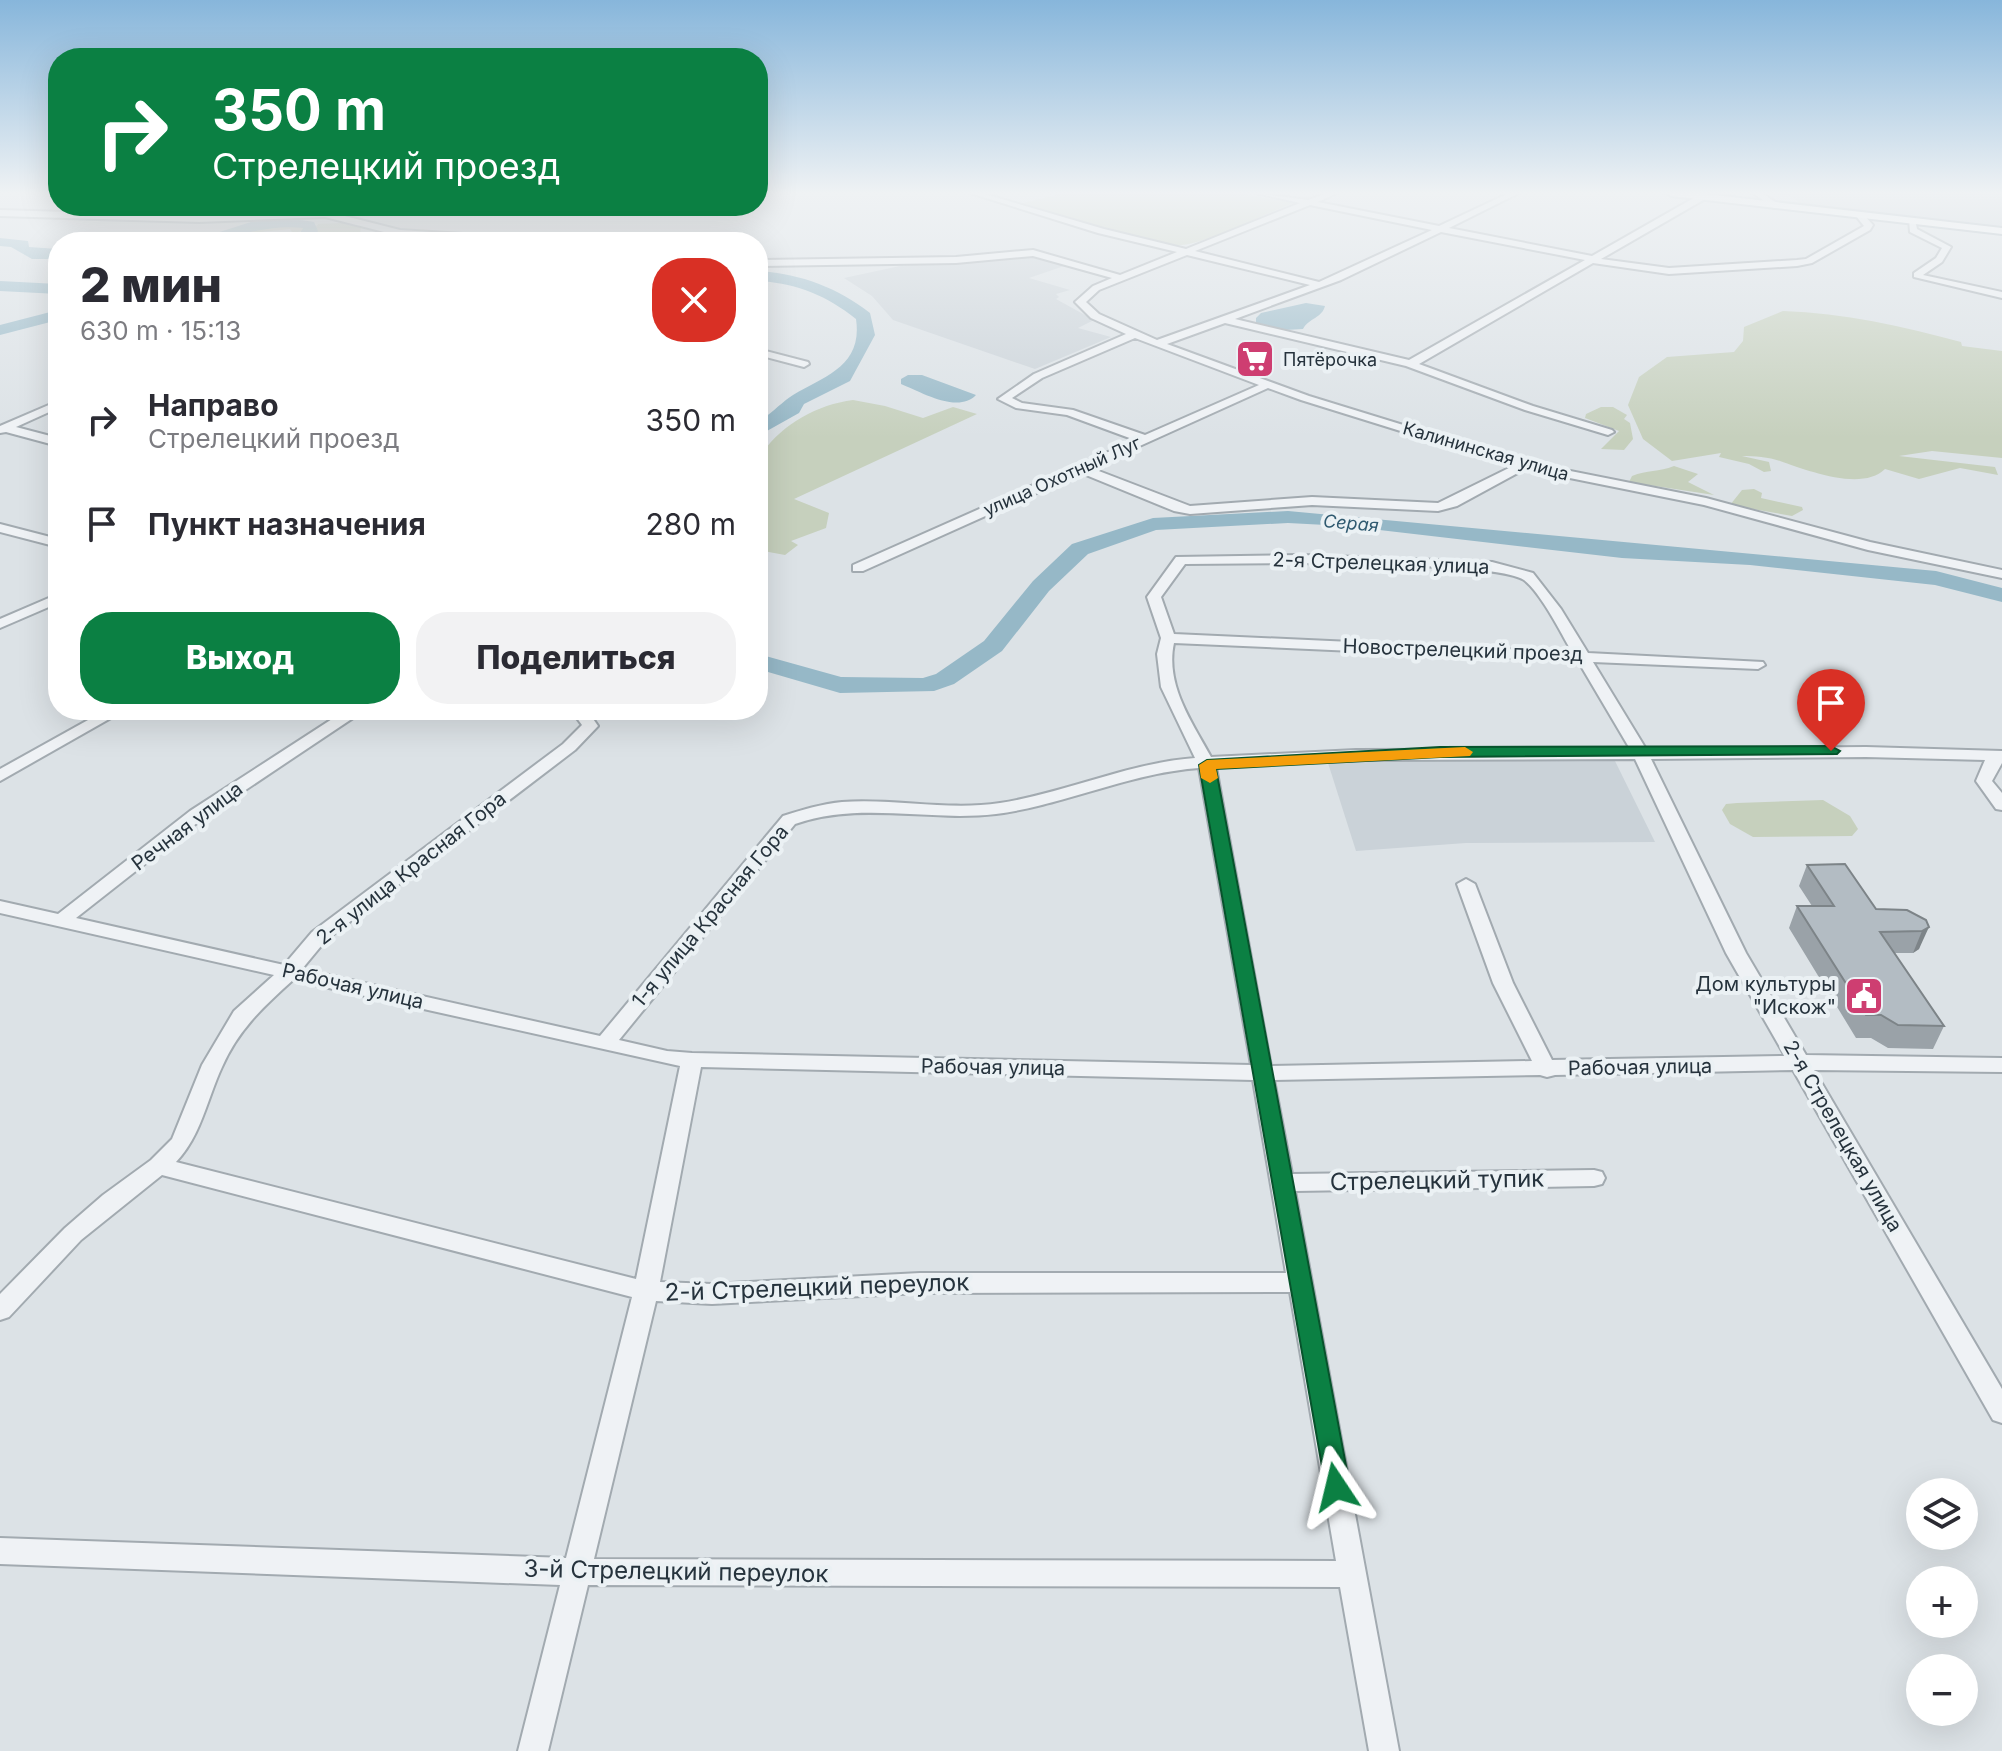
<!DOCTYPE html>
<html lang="ru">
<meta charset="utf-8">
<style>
:root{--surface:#fff;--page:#f2f2f3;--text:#2b2b33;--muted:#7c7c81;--accent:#0b8043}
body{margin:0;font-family:Inter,sans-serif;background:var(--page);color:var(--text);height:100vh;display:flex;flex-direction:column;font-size:30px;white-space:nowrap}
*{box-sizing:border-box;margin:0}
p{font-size:26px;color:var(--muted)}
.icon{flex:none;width:44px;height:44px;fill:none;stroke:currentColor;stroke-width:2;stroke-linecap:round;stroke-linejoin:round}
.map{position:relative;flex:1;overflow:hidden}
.sheet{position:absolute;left:48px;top:232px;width:720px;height:488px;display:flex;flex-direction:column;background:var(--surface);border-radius:32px;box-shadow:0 8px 32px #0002}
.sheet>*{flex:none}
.banner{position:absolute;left:48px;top:48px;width:720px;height:168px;border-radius:32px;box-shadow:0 8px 32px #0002;background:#0b8043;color:#fff;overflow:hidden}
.buttons{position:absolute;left:1906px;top:1478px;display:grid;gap:16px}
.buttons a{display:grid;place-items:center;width:72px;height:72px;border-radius:50%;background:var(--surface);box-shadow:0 8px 32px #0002;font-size:40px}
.pin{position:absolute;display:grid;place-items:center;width:68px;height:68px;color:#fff;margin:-82px -34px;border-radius:50% 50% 50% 0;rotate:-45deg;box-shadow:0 0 8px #0007}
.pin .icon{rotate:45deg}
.me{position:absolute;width:88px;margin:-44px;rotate:350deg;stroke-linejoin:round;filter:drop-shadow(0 0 6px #0008)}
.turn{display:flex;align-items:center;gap:28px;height:168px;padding:0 32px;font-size:36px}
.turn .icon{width:104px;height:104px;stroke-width:2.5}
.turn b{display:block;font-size:56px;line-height:68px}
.round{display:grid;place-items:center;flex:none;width:84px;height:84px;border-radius:32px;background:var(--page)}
.summary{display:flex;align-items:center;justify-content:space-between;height:136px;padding:0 32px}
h1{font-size:48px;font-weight:800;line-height:60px}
.button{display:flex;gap:16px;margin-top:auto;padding:16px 32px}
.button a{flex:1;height:92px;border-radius:32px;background:var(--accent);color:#fff;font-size:32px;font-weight:800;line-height:92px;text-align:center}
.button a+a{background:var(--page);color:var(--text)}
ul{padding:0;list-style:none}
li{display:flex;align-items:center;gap:24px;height:104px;padding:0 32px}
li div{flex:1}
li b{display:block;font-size:30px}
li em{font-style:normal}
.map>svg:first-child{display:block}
</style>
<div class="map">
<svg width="2002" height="1751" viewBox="0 0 2002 1751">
<rect width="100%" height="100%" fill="#dce2e6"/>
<g fill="#cad2d8">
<polygon points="1766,193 2002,193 2002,227 1802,205 1790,196"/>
<polygon points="1035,255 1067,265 1029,278 1070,290 1056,294 1059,297 1056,299 1094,320 1078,328 1111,337 1035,369 893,320 872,296 844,278 900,266"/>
<polygon points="1447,757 1614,759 1655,842 1466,843 1356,851 1328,763"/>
</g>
<g fill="#c6d0bd">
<path d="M1064 193H1238L1293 203C1260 216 1224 236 1189 244 1154 251 1055 217 1019 204Z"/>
<polygon points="343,223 361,225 360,236 369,242 324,242 346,237 344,234 309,236 318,224"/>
<polygon points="263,224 310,228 293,234 290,229 261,232 240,241 198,240"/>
<path d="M1783 311C1844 313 1902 326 1961 342L1962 346 2002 351V458L1932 451 1899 456 1995 467 1998 475 1960 468 1919 479 1885 469C1862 492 1806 470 1780 461 1769 457 1754 456 1742 456L1769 462 1771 471 1764 472 1749 464 1719 457 1721 453 1672 461 1643 439 1628 405 1639 377 1667 357 1734 352 1743 341 1744 327Z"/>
<path d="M853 400 885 406 923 418 953 407 977 414 794 499 829 513 826 528 791 541 798 545 785 555 758 550V459C779 426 815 405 853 400Z"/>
<polygon points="1601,407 1613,407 1627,415 1624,419 1630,423 1633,439 1624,450 1601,449 1619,431 1585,418 1586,414"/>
<path d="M1674 466 1698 474 1688 482 1714 495 1629 482 1632 476C1647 470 1659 472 1674 466Z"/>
<polygon points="1754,489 1762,493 1761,498 1802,507 1803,510 1792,516 1730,505 1742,490"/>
<polygon points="1823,800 1850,816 1858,829 1852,836 1753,837 1730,824 1722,810 1726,804 1737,803"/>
</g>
<g fill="#96b8c7">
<path d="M1306 303 1325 306C1322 318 1309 318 1303 329L1285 330 1256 324V318L1261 313Z"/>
<path d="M908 375H922L976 395C958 414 921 392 901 384V379Z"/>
</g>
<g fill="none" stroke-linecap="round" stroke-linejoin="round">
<g fill="#96b8c7" fill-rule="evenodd">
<path d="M294 219 314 222 318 231 314 237 321 242H301L297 238 303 228C262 223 227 242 188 242L251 222Z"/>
<polygon points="0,238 28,241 29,247 58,249 58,259 32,259 11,247 0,246"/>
<polygon points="112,238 136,238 143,242 105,242"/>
<path d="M758 271C801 274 836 287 870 313L875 335 850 381 804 404 799 413 758 436V422C771 414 782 402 793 395 825 376 863 366 856 319 826 295 796 283 758 281Z"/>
<polygon points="0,281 58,284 58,294 0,291"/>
<polygon points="58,310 58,320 0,335 0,325"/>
<polygon points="1288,511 1936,571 2002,588 2002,602 1935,585 1750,565 1622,558 1345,526 1288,523 1156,530 1088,554 1049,591 1002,651 954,684 934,691 840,693 758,669 758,654 841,677 923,678 936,674 984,641 1033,581 1072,544 1153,518"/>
</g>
<g stroke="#a2aab0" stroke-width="4">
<g id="minor">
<path d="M970 193H981L1104 229 1186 249 1300 203 1256 193 1308 200 1327 193H1337L1318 202 1439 226 1509 193H1519L1449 228 1592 256 1699 195H1705V199L1601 259 1669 268 1797 260 1806 259 1864 226 1856 216 1863 214 1873 225 1870 230 1812 263 1797 266 1669 274 1593 263 1419 364 1533 406 1612 430 1614 432 1608 435 1525 410 1406 366 1225 323 1167 344 1309 396 1520 461 1706 498 1870 542 2002 570V578L1868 550 1704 505 1525 469 1457 506 1438 511 1312 505 1190 514 1174 511 1081 473 863 571H853V565L1135 440 1067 415 1016 408 998 399 1034 374 1126 334 1091 318 1075 302 1093 286 1112 278 1033 256 956 263 758 266V260L956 257 1033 250 1120 275 1177 252 1098 233ZM1310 205 1432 230 1319 282 1195 251ZM1441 232 1585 260 1409 360 1235 319 1341 280ZM1187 255 1310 285 1157 340 1099 314 1086 302 1099 290ZM1135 338 1259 385 1145 435 1073 410 1022 403 1012 398 1042 378ZM1268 388 1301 400 1513 466 1438 503 1312 497 1190 506 1091 468Z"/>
<polygon points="1753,193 1762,193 1781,206 1774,208"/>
<polygon points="0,210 199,216 325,211 400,230 542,239 546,242 400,236 325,217 199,222 0,216"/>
<polygon points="1909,219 1915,219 1917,229 1951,247 1942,262 1923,275 2002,292 2002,298 1914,277 1914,273 1936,258 1942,248 1910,232"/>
<polygon points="758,349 808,362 809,364 804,367 758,355"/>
<polygon points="58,401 58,408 16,427 58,438 58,446 6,432 0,433 0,426"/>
<polygon points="0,524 58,539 58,547 0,532"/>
<path d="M1301 555 1492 562 1533 573 1561 609 1588 653 1763 662 1765 665 1758 669 1593 662 1646 749 1866 747 2002 751V763L1992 781 2002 793V810L1996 809 1976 781 1985 760 1866 757 1651 759 1746 953 1806 1055 2002 1058V1072L1814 1070 2002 1389V1423L1993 1420 1793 1070 1555 1075 1547 1077 1540 1075 1274 1080 1292 1174 1594 1170 1602 1172 1605 1178 1602 1184 1594 1186 1295 1191 1399 1751H1369L1340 1587 588 1585 548 1751H518L560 1585 0 1564V1538L566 1558 632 1297 162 1175 81 1240 9 1317 0 1320V1294L65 1228 103 1195 151 1160 172 1139 202 1065 234 1011 274 975 0 913V901L58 914 190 811 346 710H365L202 819 76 918 284 965 312 932 563 744 582 725 571 710H587L598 726 575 750 326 940 302 969 600 1036 783 816C802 810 821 804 842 802 895 798 947 811 1000 803 1066 793 1128 763 1195 758L1161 687 1157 654 1161 638 1147 597 1176 557ZM1301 563C1338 564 1502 564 1524 580 1541 593 1561 633 1572 652L1174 634 1161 597 1185 564ZM1174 643 1578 661 1630 749 1356 750 1211 757C1192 722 1165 685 1174 643ZM1635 759 1726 953 1785 1056 1552 1060 1513 983 1475 884 1466 879 1457 884 1493 983 1532 1061 1271 1066 1216 767 1356 760ZM1199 768 1251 1065 692 1053 667 1051 619 1040 795 824C861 801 928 822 996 814 1065 805 1129 773 1199 768ZM293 980 680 1066 636 1279 176 1162C201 1136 207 1099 222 1067 238 1030 264 1006 293 980ZM701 1067 1253 1080 1286 1273H920L712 1284 660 1282ZM1290 1292 1336 1561 594 1559 656 1301 712 1304 920 1293Z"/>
<polygon points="58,594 58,603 0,628 0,619"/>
<polygon points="106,710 125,710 0,781 0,769"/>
</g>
</g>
<g stroke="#9ba9b2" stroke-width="4">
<polygon id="major" points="1666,193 1696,193 2002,228 2002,234 1671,196"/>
</g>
<use href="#minor" fill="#eff2f5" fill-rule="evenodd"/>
<use href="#major" fill="#fff" fill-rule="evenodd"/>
</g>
<polygon fill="#9aa2a8" points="1807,865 1876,909 1926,920 1919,949 1913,953 1894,953 1944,1026 1933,1049 1888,1048 1871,1038 1856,1038 1789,928 1797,906 1812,906 1799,886"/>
<polygon fill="#7d8488" points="1929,927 1919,949 1913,953 1922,931"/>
<polygon fill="#b3bcc3" stroke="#7d8488" stroke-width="2" points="1845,864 1876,909 1907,910 1926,920 1929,927 1922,931 1880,932 1944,1026 1898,1025 1881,1015 1866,1015 1797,906 1834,906 1807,865"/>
<linearGradient id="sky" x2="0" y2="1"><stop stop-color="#87b6db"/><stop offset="0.44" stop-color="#eff2f4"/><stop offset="1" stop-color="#eff2f4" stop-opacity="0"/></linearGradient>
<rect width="2002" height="438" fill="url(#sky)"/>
<polygon fill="#0b8043" stroke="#07532c" stroke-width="2" points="1831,746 1840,751 1837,754 1440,757 1216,769 1350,1487 1346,1495 1336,1499 1327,1495 1199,765 1207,760 1440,747"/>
<polygon fill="#f59e0b" points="1465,747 1473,752 1470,756 1216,769 1218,778 1210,783 1201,778 1199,765 1207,760"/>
<defs>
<g id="supermarket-square" transform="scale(2)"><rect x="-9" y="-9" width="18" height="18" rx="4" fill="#ce3e71" stroke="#ebf1f4"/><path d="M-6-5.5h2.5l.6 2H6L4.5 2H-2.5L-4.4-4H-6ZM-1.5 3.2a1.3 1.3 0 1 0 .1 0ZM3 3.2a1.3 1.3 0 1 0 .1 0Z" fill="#fff"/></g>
<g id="civic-square" transform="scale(2)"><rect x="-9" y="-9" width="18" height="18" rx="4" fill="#ce3e71" stroke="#ebf1f4"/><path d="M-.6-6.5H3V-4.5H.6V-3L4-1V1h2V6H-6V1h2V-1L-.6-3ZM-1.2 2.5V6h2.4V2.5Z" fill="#fff"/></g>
</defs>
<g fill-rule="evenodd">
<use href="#supermarket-square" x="1255" y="359"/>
<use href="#civic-square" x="1864" y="996"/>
</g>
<g text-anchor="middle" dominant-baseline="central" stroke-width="8" stroke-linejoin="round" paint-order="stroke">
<g font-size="18" fill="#26333d" stroke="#ebf1f4" text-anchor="start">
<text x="1283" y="359">Пятёрочка</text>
</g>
<g font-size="18" fill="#26333d" stroke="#ebf1f4">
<text transform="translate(1486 451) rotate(16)">Калининская улица</text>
<text transform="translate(1062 476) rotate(-24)">улица Охотный Луг</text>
</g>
<g font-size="18" font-style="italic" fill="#305a70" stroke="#ebf1f4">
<text transform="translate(1351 523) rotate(5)">Серая</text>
</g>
<g font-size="20" fill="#26333d" stroke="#ebf1f4">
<text transform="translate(1381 563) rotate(2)">2-я Стрелецкая улица</text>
<text transform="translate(1463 650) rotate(2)">Новострелецкий проезд</text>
<text transform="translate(187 826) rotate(-37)">Речная улица</text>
<text transform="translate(411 868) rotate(-38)">2-я улица Красная Гора</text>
<text transform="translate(710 916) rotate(-50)">1-я улица Красная Гора</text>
<text transform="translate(353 986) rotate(13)">Рабочая улица</text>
<text transform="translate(993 1067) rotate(1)">Рабочая улица</text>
<text transform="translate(1640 1067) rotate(-1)">Рабочая улица</text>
<text transform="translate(1843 1136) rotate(60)">2-я Стрелецкая улица</text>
</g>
<g font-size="20" fill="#26333d" stroke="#ebf1f4" text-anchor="end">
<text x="1836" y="984">Дом культуры<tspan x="1836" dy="23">"Искож"</tspan></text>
</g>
<g font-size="24" fill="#26333d" stroke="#ebf1f4">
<text transform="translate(1437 1180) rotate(-1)">Стрелецкий тупик</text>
<text transform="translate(817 1287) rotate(-2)">2-й Стрелецкий переулок</text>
<text transform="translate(676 1571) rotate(1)">3-й Стрелецкий переулок</text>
</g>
</g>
</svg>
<div class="buttons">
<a><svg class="icon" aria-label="layers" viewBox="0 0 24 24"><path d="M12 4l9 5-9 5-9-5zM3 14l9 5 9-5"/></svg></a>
<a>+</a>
<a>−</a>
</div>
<div class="pin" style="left:1831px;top:751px;background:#d93025"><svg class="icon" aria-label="arrive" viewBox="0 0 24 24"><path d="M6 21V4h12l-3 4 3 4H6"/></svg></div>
<svg class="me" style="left:1336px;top:1487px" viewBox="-20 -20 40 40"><path d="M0-17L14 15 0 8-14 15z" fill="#0b8043" stroke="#fff" stroke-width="4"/></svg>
<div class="banner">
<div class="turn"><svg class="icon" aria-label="right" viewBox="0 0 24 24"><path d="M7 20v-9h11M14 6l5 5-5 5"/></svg><div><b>350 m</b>Стрелецкий проезд</div></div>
</div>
<section class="sheet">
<div class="summary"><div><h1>2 мин</h1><p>630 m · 15:13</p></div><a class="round" style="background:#d93025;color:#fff"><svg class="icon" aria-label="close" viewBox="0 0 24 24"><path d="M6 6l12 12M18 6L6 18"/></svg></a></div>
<ul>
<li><svg class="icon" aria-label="right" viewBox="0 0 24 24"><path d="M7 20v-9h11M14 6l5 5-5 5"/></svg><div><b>Направо</b><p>Стрелецкий проезд</p></div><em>350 m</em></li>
<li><svg class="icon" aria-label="arrive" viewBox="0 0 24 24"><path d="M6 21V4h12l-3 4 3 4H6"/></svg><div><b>Пункт назначения</b></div><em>280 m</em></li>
</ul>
<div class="button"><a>Выход</a><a>Поделиться</a></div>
</section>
</div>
